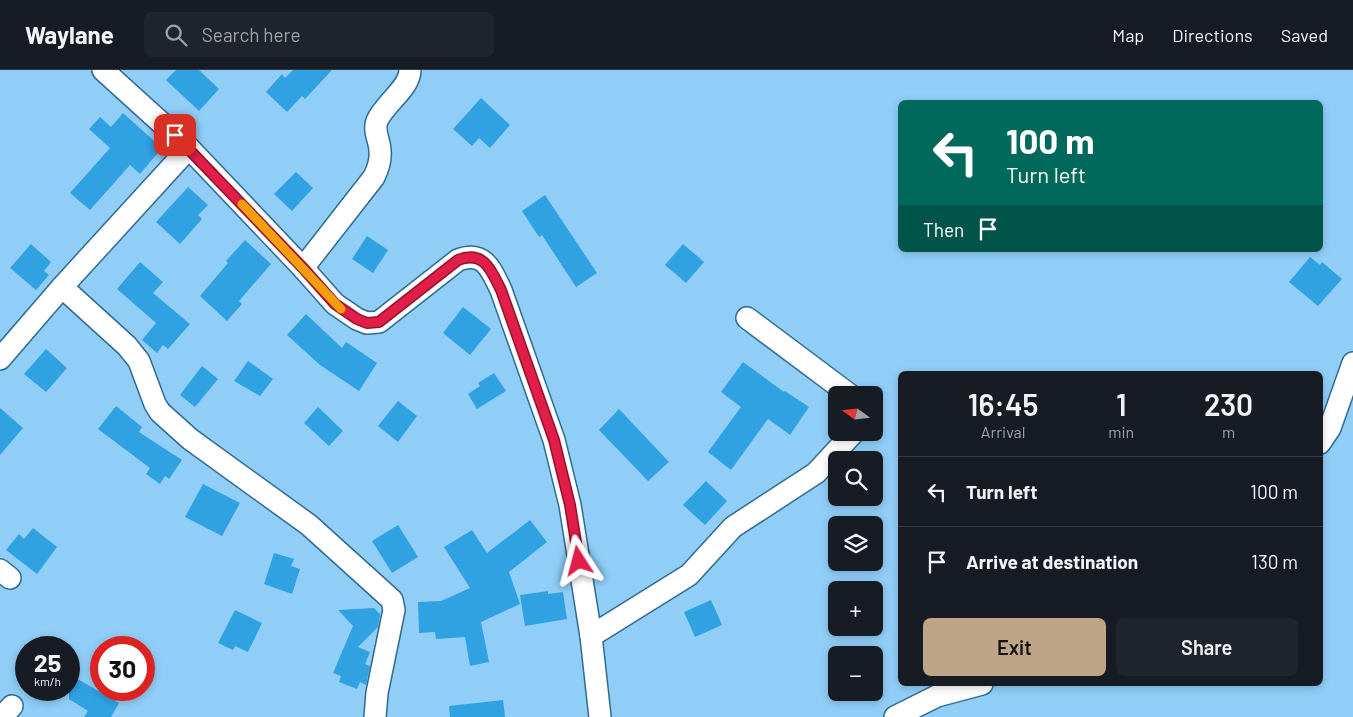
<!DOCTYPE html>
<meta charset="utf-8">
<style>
:root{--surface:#171b24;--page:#20242c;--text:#f1f3f6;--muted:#9ea1a6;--line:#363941;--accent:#bfa588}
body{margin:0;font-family:Barlow,sans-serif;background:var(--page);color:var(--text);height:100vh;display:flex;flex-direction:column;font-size:19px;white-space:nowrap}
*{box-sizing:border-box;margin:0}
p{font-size:16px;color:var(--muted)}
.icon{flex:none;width:28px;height:28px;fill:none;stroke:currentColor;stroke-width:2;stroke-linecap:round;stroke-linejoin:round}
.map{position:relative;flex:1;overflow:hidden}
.drawer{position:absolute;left:898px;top:301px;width:425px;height:315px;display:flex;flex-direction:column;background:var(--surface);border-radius:8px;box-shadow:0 2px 8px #0003}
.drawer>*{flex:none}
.banner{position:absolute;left:898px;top:30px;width:425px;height:152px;border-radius:8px;box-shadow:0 2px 8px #0003;background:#00695c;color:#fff;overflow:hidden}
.needle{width:32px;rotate:285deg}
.buttons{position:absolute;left:828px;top:316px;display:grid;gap:10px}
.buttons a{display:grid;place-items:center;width:55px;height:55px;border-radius:8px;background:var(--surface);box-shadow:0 2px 8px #0003;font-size:25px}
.speed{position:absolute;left:15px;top:566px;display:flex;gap:10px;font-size:25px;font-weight:700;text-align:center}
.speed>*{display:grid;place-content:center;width:65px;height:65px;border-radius:50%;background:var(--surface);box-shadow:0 2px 8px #0003;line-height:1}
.speed small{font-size:12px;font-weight:400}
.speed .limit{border:8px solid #d22;background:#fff;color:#111}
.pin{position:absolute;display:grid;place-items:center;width:42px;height:42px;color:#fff;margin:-21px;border-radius:10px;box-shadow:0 2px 8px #0006}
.me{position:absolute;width:55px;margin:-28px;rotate:351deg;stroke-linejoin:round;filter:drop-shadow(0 0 4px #0008)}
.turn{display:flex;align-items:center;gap:18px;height:105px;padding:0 25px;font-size:22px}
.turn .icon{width:65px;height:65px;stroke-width:2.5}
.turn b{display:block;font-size:35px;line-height:42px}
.then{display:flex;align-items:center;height:48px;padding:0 25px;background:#0003;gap:10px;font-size:19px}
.eta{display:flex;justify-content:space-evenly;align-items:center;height:85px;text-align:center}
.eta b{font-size:30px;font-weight:600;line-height:35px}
.button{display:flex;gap:10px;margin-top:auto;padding:10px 25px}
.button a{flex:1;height:58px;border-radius:8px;background:var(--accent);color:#111;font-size:20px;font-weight:600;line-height:58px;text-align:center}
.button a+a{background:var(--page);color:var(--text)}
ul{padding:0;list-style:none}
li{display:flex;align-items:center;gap:15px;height:70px;padding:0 25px;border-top:1px solid var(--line)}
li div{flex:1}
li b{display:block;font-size:19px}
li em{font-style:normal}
header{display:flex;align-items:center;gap:30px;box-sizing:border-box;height:70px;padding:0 25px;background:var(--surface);border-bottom:1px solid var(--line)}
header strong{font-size:24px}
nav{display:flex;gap:28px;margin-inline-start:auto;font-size:18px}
.search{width:350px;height:45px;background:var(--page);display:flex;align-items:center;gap:12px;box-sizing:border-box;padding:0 18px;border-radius:8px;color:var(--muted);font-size:19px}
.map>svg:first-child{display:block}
</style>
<header>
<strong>Waylane</strong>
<div class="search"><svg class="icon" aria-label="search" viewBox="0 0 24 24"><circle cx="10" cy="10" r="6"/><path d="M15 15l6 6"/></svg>Search here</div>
<nav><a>Map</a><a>Directions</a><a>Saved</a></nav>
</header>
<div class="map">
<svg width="1353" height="647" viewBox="0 0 1353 647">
<rect width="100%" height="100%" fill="#90cef8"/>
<g fill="#30a2e2">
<polygon points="176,0 199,0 219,19 199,41 166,10"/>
<polygon points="293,0 332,0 305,29 302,26 287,42 266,22 282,4 285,8"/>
<polygon points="481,28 510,55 490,78 479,68 472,76 453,59"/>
<polygon points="123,43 162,78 140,104 130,95 90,140 70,123 110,78 89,59 100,47 111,57"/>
<polygon points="296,102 313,118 292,141 274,124"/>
<polygon points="188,117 208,135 198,145 202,149 180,174 156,152"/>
<polygon points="545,125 597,203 576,217 542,165 539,167 522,141"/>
<polygon points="367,166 388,180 373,203 352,189"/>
<polygon points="245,170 271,194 239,231 242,234 227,251 200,226 228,193 226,191"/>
<polygon points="31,174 51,192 44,201 49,205 36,220 10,198"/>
<polygon points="683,174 704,192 686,213 665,195"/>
<polygon points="1310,187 1320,195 1322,192 1342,209 1318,236 1289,212"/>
<polygon points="140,192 163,212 153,223 190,254 168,279 163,275 157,283 142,270 156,253 117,219"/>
<polygon points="463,237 491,259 470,285 443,263"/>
<polygon points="306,244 342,278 346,272 377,293 359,321 320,295 287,265"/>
<polygon points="46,279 67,298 46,322 24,304"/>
<polygon points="248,291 273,309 260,326 234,311"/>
<polygon points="743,292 784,322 785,321 809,337 790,365 768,349 731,400 708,382 741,337 721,322"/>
<polygon points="202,296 218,309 195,337 180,325"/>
<polygon points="494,303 506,321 477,339 468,324 480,316 478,313"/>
<polygon points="398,331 417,346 398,372 378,356"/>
<polygon points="116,336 142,357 139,362 182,390 169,409 165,406 160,414 146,404 150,398 98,359"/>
<polygon points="318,337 343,361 329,376 304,353"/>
<polygon points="0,338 23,358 0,385"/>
<polygon points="619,339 669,392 648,411 599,360"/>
<polygon points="706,411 727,431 705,455 683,435"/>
<polygon points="203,414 240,433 222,466 185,447"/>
<polygon points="530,450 547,472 509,502 520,534 481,552 489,592 470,596 465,567 436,569 435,562 419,563 418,532 441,531 470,518 444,477 472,460 487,483"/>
<polygon points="398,455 418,487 392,503 372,471"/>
<polygon points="33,458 57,477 37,504 6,480 19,464 24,469"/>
<polygon points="274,483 294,489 291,496 300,499 292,524 264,514"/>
<polygon points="548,521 548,524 563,522 567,549 525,556 520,525"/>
<polygon points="711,530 722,555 695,567 684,542"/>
<polygon points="374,538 380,544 378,557 358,577 370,582 365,594 370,596 366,615 360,612 357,619 339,612 341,606 333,603 353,556 338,540"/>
<polygon points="235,540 262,553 248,582 235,576 233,580 218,573"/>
<polygon points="69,604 119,633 111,647 84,647 88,641 69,629"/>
<polygon points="503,630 505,647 450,647 449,636"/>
</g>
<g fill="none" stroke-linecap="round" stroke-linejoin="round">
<g stroke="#2f6b91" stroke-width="24">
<g id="street">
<path d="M103 0 189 78 303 198 335 234 357 249 367 253 379 252 458 190C484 180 491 199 501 220L554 370 570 435 591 566 600 647"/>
<path d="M303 198 374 107C378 99 381 91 380 81 380 71 373 61 377 51 384 34 410 18 410 0"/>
<polyline points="62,217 127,276 139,291 155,334 160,342 190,369 309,455 392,530 394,540 377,623 375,647"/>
<polyline points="747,248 850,325"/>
<polyline points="0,289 62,217 189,78"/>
<polyline points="1320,373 1330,358 1353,293"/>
<polyline points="0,500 10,508"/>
<polyline points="591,566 689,505 733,457 816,403 854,362"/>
<polyline points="2,647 12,636"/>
<polyline points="895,647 937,626 982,614"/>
</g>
</g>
<use href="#street" stroke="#fff" stroke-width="21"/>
</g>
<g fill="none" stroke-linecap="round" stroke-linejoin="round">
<g stroke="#92132f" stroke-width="12">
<path id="route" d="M175 65 303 198 335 234 357 249 367 253 379 252 458 190C484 180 491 200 501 220L554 370 570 435 579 491"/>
</g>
<use href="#route" stroke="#e11d48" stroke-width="9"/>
<polyline stroke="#f59e0b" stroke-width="9" points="242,134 341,239"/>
</g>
</svg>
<div class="buttons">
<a><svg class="needle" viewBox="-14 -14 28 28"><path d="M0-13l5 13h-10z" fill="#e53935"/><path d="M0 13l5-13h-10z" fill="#9ea1a6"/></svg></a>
<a><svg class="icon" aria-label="search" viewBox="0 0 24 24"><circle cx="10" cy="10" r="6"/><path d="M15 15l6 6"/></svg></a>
<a><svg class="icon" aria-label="layers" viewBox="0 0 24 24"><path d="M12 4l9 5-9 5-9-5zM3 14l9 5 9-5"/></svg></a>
<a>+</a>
<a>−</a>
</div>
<div class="speed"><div>25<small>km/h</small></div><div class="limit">30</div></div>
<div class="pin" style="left:175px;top:65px;background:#d93025"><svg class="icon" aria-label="arrive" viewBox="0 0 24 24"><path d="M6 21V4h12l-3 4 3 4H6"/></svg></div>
<svg class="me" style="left:579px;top:491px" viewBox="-20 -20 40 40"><path d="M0-17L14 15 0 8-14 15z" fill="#e11d48" stroke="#fff" stroke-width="4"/></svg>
<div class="banner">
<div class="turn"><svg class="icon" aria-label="left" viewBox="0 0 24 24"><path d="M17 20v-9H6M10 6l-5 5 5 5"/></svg><div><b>100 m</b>Turn left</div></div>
<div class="then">Then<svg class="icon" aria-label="arrive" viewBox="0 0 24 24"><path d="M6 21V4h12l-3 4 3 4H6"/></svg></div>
</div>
<section class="drawer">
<div class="eta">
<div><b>16:45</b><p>Arrival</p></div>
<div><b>1</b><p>min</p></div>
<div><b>230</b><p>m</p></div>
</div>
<ul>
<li><svg class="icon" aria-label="left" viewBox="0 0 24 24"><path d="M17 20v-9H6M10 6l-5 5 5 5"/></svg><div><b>Turn left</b></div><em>100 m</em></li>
<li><svg class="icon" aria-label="arrive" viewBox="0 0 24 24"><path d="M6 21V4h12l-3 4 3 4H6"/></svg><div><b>Arrive at destination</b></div><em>130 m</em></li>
</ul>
<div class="button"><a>Exit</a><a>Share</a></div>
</section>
</div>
